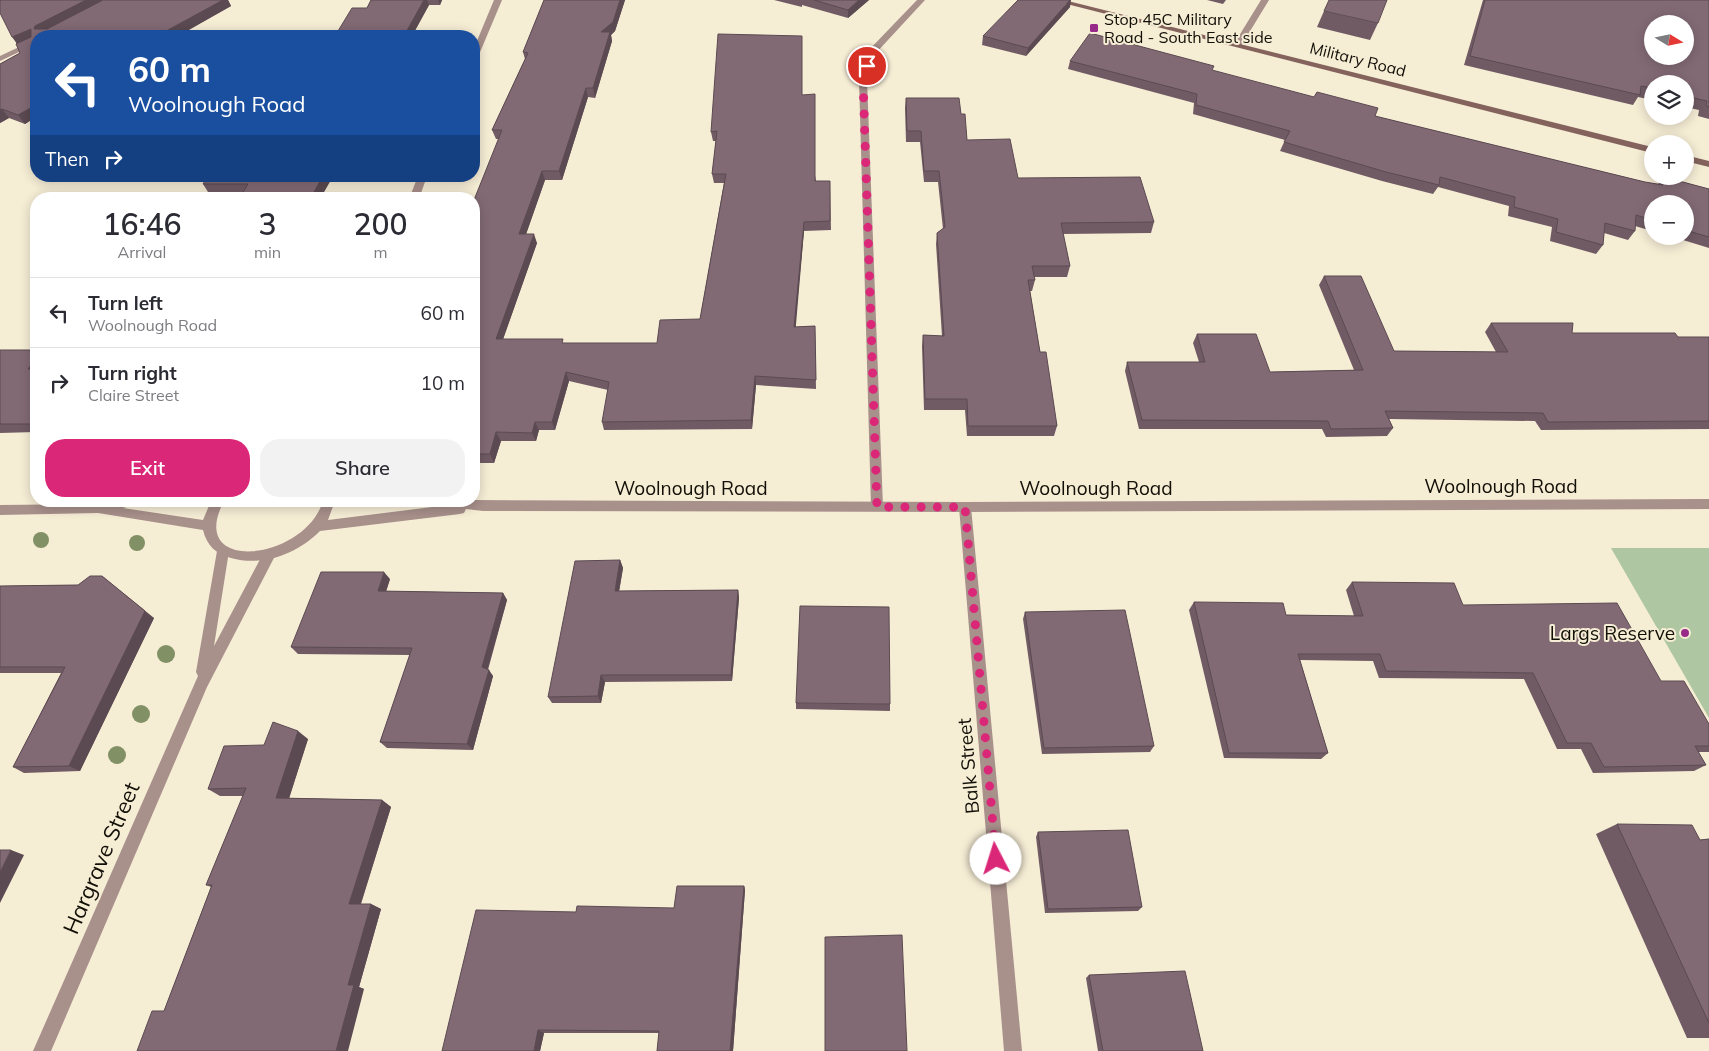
<!DOCTYPE html>
<meta charset="utf-8">
<style>
:root{--surface:#fff;--page:#f2f2f3;--text:#2b2b33;--muted:#7c7c81;--line:#e1e1e2;--accent:#db2777}
body{margin:0;font-family:Mulish,sans-serif;background:var(--page);color:var(--text);height:100vh;display:flex;flex-direction:column;font-size:19px;white-space:nowrap}
*{box-sizing:border-box;margin:0}
p{font-size:16px;color:var(--muted)}
.icon{flex:none;width:28px;height:28px;fill:none;stroke:currentColor;stroke-width:2;stroke-linecap:round;stroke-linejoin:round}
.map{position:relative;flex:1;overflow:hidden}
.panel{position:absolute;left:30px;top:192px;width:450px;height:315px;display:flex;flex-direction:column;background:var(--surface);border-radius:20px;box-shadow:0 2px 12px #0003}
.panel>*{flex:none}
.guide{position:absolute;left:30px;top:30px;width:450px;height:152px;border-radius:20px;box-shadow:0 2px 12px #0003;background:#1a4fa0;color:#fff;overflow:hidden}
.needle{width:32px;rotate:100deg}
.fabs{position:absolute;left:1644px;top:15px;display:grid;gap:10px}
.fabs a{display:grid;place-items:center;width:50px;height:50px;border-radius:50%;background:var(--surface);box-shadow:0 2px 12px #0003;font-size:25px}
.pin{position:absolute;display:grid;place-items:center;width:42px;height:42px;color:#fff;margin:-21px;border:2px solid #fff;border-radius:50%;box-shadow:0 1px 5px #0007}
.me{position:absolute;width:55px;margin:-28px;rotate:355deg;stroke-linejoin:round;filter:drop-shadow(0 0 4px #0008)}
.turn{display:flex;align-items:center;gap:18px;height:105px;padding:0 15px;font-size:22px}
.turn .icon{width:65px;height:65px;stroke-width:2.5}
.turn b{display:block;font-size:35px;line-height:42px}
.then{display:flex;align-items:center;height:48px;padding:0 15px;background:#0003;gap:10px;font-size:19px}
.eta{display:flex;justify-content:space-evenly;align-items:center;height:85px;text-align:center}
.eta b{font-size:30px;font-weight:600;line-height:35px}
.action{display:flex;gap:10px;margin-top:auto;padding:10px 15px}
.action a{flex:1;height:58px;border-radius:20px;background:var(--accent);color:#fff;font-size:20px;font-weight:600;line-height:58px;text-align:center}
.action a+a{background:var(--page);color:var(--text)}
ul{padding:0;list-style:none}
li{display:flex;align-items:center;gap:15px;height:70px;padding:0 15px;border-top:1px solid var(--line)}
li div{flex:1}
li b{display:block;font-size:19px}
li em{font-style:normal}
.map>svg:first-child{display:block}
</style>
<div class="map">
<svg width="1709" height="1051" viewBox="0 0 1709 1051">
<rect width="100%" height="100%" fill="#f6edd5"/>
<polygon fill="#aec6a2" points="1611,548 1709,548 1709,718"/>
<g fill="none" stroke-linecap="round" stroke-linejoin="round">
<g fill="#a8908b" fill-rule="evenodd">
<polygon points="494,0 502,0 478,57 474,59 474,48"/>
<polygon points="917,0 925,0 875,54 867,79 883,507 881,511 873,511 871,507 859,79 868,51"/>
<polygon points="1261,0 1269,0 1241,46 1235,46 1234,44"/>
<polygon points="36,39 36,44 0,61 0,56"/>
<polygon points="418,176 427,176 419,199 409,199"/>
<polygon points="965,502 969,503 971,507 1022,1051 1004,1051 959,507 961,503"/>
<polygon points="223,546 228,547 229,551 214,646 265,550 270,549 275,550 276,554 207,687 51,1051 33,1051 198,676 196,672 217,551 218,547"/>
</g>
<path fill="#a8908b" fill-rule="evenodd" d="M1709 499V509L965 512 483 511 466 509 464 513 460 514 320 531C297 554 263 567 231 558 216 554 207 546 203 530L98 513 0 515V505L95 504 109 501H140L138 504 123 508 203 520 211 501H224C185 575 305 561 323 501H335L328 520 440 506 432 504 430 501 474 500 965 502Z"/>
<g fill="#84635d" fill-rule="evenodd">
<polygon points="1051,0 1064,0 1652,147 1652,153"/>
<polygon points="1685,155 1709,161 1709,167 1685,161"/>
</g>
</g>
<g fill="#829165">
<circle cx="41" cy="540" r="8"/>
<circle cx="137" cy="543" r="8"/>
<circle cx="166" cy="654" r="9"/>
<circle cx="141" cy="714" r="9"/>
<circle cx="117" cy="755" r="9"/>
</g>
<g fill="#705b64">
<polygon points="0,0 228,0 231,6 178,36 36,36 36,117 25,124 9,118 0,123 0,64 20,53"/>
<polygon points="371,0 442,0 440,5 429,5 412,36 335,36 367,8"/>
<polygon points="544,0 625,0 615,31 611,35 612,41 595,98 588,97 562,180 545,180 526,234 537,243 503,339 565,343 657,343 700,319 724,183 714,183 712,174 716,141 713,141 711,132 802,36 802,95 816,181 830,181 831,230 804,231 795,327 815,326 816,389 756,385 752,429 604,430 602,422 608,390 569,381 555,430 539,430 536,441 501,441 494,463 474,463 474,200 499,139 496,139 492,130 525,59 523,52"/>
<polygon points="774,0 869,0 848,18 802,5 802,7"/>
<polygon points="1207,0 1226,0 1223,4"/>
<polygon points="1483,0 1709,0 1709,119 1698,116 1699,110 1685,107 1685,84 1652,84 1652,100 1638,97 1633,105 1464,65"/>
<polygon points="1070,7 1026,56 982,45 983,36"/>
<polygon points="1324,11 1378,23 1370,40 1317,27"/>
<polygon points="1070,61 1213,71 1375,116 1645,182 1658,184 1664,177 1709,189 1709,248 1670,236 1685,236 1685,204 1652,204 1652,231 1635,226 1635,231 1628,240 1604,233 1603,245 1596,254 1550,241 1552,227 1508,216 1509,206 1438,187 1433,194 1382,181 1280,151 1285,140 1193,114 1194,103 1068,69"/>
<polygon points="906,98 961,114 967,140 1018,178 1154,222 1151,233 1063,234 1070,266 1067,277 1034,277 1035,280 1032,291 1030,291 1040,352 1057,426 1054,436 967,436 965,410 924,410 922,346 923,335 942,336 936,244 937,233 943,229 938,182 924,182 920,142 906,142 905,108"/>
<polygon points="333,176 320,199 239,199 243,193 208,192 203,184"/>
<polygon points="1324,276 1394,351 1496,352 1485,332 1491,323 1572,333 1678,337 1709,337 1709,429 1541,430 1535,421 1389,419 1393,428 1387,436 1326,437 1322,429 1139,429 1125,371 1127,362 1199,362 1193,343 1197,334 1270,372 1354,370 1319,285"/>
<polygon points="0,350 36,350 36,432 0,433"/>
<polygon points="620,560 623,568 619,591 738,590 739,598 732,681 605,682 601,703 552,703 548,697"/>
<polygon points="390,579 386,591 503,593 507,600 488,670 493,676 473,750 387,748 380,742 410,655 298,654 291,647"/>
<polygon points="1352,582 1463,605 1661,681 1709,724 1709,752 1698,752 1706,765 1694,771 1593,773 1581,749 1557,749 1524,679 1379,678 1373,661 1300,660 1328,753 1321,759 1224,758 1189,610 1194,602 1286,615 1354,616 1346,590"/>
<polygon points="78,585 154,618 80,771 24,773 13,767 61,673 0,673 0,586"/>
<polygon points="1025,612 1154,746 1150,752 1042,754 1023,619"/>
<polygon points="796,703 890,704 890,711 796,709"/>
<polygon points="308,739 289,798 382,800 391,807 361,904 371,904 381,909 359,987 364,989 164,1011 211,887 206,885 243,796 220,796 208,789 264,745"/>
<polygon points="1617,824 1700,840 1709,839 1709,1038 1687,1038 1596,834"/>
<polygon points="1038,832 1142,907 1138,911 1045,913 1036,837"/>
<polygon points="744,886 745,890 733,1051 657,1051 659,1033 544,1033 540,1051 442,1051 576,912 674,908"/>
<polygon points="1089,975 1203,1051 1098,1051 1086,978"/>
</g>
<g fill="#5b4a51">
<polygon points="86,0 108,0 41,34 34,29 35,26"/>
<polygon points="223,0 228,0 231,6 178,36 157,36"/>
<polygon points="424,0 427,0 429,5 412,36 404,36"/>
<polygon points="438,0 442,0 440,5"/>
<polygon points="620,0 625,0 615,31 611,35 612,41 595,98 593,88 601,32"/>
<polygon points="859,0 869,0 848,18 848,10"/>
<polygon points="1070,0 1071,0 1070,7 1026,56 1028,48"/>
<polygon points="31,29 36,36 18,45 12,37"/>
<polygon points="586,88 588,97 562,180 559,171"/>
<polygon points="36,105 36,117 25,124 18,115"/>
<polygon points="2,109 9,118 0,123 0,110"/>
<polygon points="542,171 545,180 523,243 519,234"/>
<polygon points="323,176 333,176 320,199 310,199"/>
<polygon points="804,222 804,231 795,336 794,327"/>
<polygon points="534,234 537,243 500,348 496,339"/>
<polygon points="36,358 36,377 28,369"/>
<polygon points="566,372 569,381 555,430 552,422"/>
<polygon points="755,376 756,385 752,429 751,420"/>
<polygon points="535,422 539,430 536,441 532,433"/>
<polygon points="496,432 501,441 494,463 490,454"/>
<polygon points="620,560 623,568 618,598 615,591"/>
<polygon points="384,572 390,579 384,598 378,591"/>
<polygon points="102,576 154,618 80,771 69,766"/>
<polygon points="738,590 739,598 732,681 731,675"/>
<polygon points="503,593 507,600 486,674 482,667"/>
<polygon points="489,670 493,676 473,750 467,744"/>
<polygon points="601,675 605,682 601,703 598,696"/>
<polygon points="298,731 308,739 287,805 276,798"/>
<polygon points="382,800 391,807 359,909 349,904"/>
<polygon points="11,850 24,855 0,903 0,872"/>
<polygon points="744,886 745,890 733,1051 730,1051"/>
<polygon points="371,904 381,909 359,987 364,989 348,1051 336,1051 348,985"/>
<polygon points="538,1030 544,1033 540,1051 534,1051"/>
</g>
<g fill="#826a74" stroke="#5b4a51" fill-rule="evenodd">
<polygon points="0,0 86,0 35,26 34,29 47,29 103,0 223,0 157,36 36,36 36,105 18,115 2,109 0,110 0,64 20,53 16,44 31,37 31,29 12,37 0,13"/>
<polygon points="371,0 424,0 404,36 335,36 352,8 367,8"/>
<polygon points="544,0 620,0 613,22 601,32 610,32 593,88 586,88 559,171 542,171 519,234 534,234 496,339 563,339 562,343 657,343 660,320 700,319 726,174 712,174 717,131 711,132 718,34 802,36 802,95 815,94 815,181 830,181 830,221 804,222 794,327 815,326 816,380 755,376 751,420 602,422 609,382 566,372 552,422 535,422 532,433 496,432 490,454 474,454 474,200 502,130 492,130 528,53 523,52"/>
<polygon points="814,0 859,0 848,10"/>
<polygon points="1018,0 1070,0 1028,48 983,36"/>
<polygon points="1329,0 1387,0 1378,23 1324,11"/>
<path d="M1485 0H1709V107L1706 106 1707 101 1685 96V84H1652V88L1641 86 1640 95 1470 56ZM1652 24H1685V56H1652Z"/>
<polygon points="1090,33 1214,66 1212,70 1314,97 1317,92 1378,108 1375,116 1645,182 1663,185 1664,177 1709,189 1709,237 1685,230 1685,204 1652,204 1652,220 1636,215 1635,231 1605,223 1603,245 1556,232 1558,219 1514,207 1515,197 1440,177 1439,185 1386,172 1284,142 1290,131 1196,105 1197,94 1070,61"/>
<polygon points="906,98 959,98 961,114 965,114 967,140 1010,139 1018,178 1140,177 1154,222 1061,223 1070,266 1032,266 1035,280 1028,280 1040,352 1046,352 1057,426 968,426 967,399 925,399 923,335 944,336 937,233 945,227 939,171 924,171 921,131 907,131"/>
<polygon points="208,176 323,176 310,199 239,199 248,184 203,184"/>
<polygon points="1324,276 1361,276 1394,351 1508,352 1491,323 1573,323 1572,333 1675,333 1678,337 1709,337 1709,421 1548,422 1543,413 1385,411 1393,428 1331,429 1328,421 1142,420 1127,362 1205,362 1197,334 1256,334 1270,372 1363,370"/>
<polygon points="0,350 36,350 36,358 28,369 36,369 36,424 0,424"/>
<polygon points="620,560 615,591 738,590 731,675 601,675 598,696 548,697 575,561"/>
<polygon points="321,572 384,572 378,591 503,593 482,667 489,670 467,744 380,742 412,648 291,647"/>
<polygon points="90,576 102,576 145,611 69,766 13,767 65,667 0,667 0,586 78,585"/>
<polygon points="1352,582 1454,583 1463,605 1617,603 1661,681 1684,681 1709,724 1709,746 1695,746 1706,765 1604,767 1591,743 1567,743 1533,673 1386,671 1380,654 1298,654 1328,753 1229,753 1194,602 1283,603 1286,615 1363,616"/>
<polygon points="800,606 889,607 890,704 796,703"/>
<polygon points="1125,610 1154,746 1044,748 1025,612"/>
<polygon points="273,722 298,731 276,798 382,800 349,904 371,904 348,985 354,985 336,1051 137,1051 152,1011 164,1011 212,885 206,885 246,788 208,789 224,746 264,745"/>
<polygon points="1617,824 1692,825 1700,840 1709,839 1709,1023"/>
<polygon points="1128,830 1142,907 1048,909 1038,832"/>
<polygon points="0,850 11,850 0,872"/>
<polygon points="677,886 744,886 730,1051 657,1051 659,1031 538,1030 534,1051 442,1051 476,910 576,912 577,906 674,908"/>
<polygon points="902,935 907,1051 825,1051 825,937"/>
<polygon points="1185,971 1203,1051 1103,1051 1089,975"/>
</g>
<g fill="none" stroke-linecap="round" stroke-linejoin="round">
<polyline stroke="#db2777" stroke-width="9" stroke-dasharray="0 16.2" points="867,66 863,79 877,507 965,507 996,859"/>
</g>
<g fill="#972989" stroke="#f6edd5" stroke-width="2">
<rect x="1089" y="23" width="10" height="10" rx="2.5"/>
<circle cx="1685" cy="633" r="5"/>
</g>
<g text-anchor="middle" dominant-baseline="central" stroke-width="4" stroke-linejoin="round" paint-order="stroke">
<g font-size="16" fill="#120f07" stroke="#f6edd5" text-anchor="start">
<text x="1104" y="19">Stop 45C Military<tspan x="1104" dy="18">Road - South East side</tspan></text>
</g>
<g font-size="16" fill="#120f07" stroke="#f6edd5">
<text transform="translate(1358 59) rotate(14)">Military Road</text>
</g>
<g font-size="19" fill="#120f07" stroke="#f6edd5">
<text x="1501" y="486">Woolnough Road</text>
<text x="691" y="488">Woolnough Road</text>
<text x="1096" y="488">Woolnough Road</text>
<text transform="translate(968 766) rotate(-95)">Balk Street</text>
</g>
<g font-size="19" fill="#120f07" stroke="#f6edd5" text-anchor="end">
<text x="1675" y="633">Largs Reserve</text>
</g>
<g font-size="22" fill="#120f07" stroke="#f6edd5">
<text transform="translate(101 858) rotate(-67)">Hargrave Street</text>
</g>
</g>
</svg>
<div class="fabs">
<a><svg class="needle" viewBox="-14 -14 28 28"><path d="M0-13l5 13h-10z" fill="#e53935"/><path d="M0 13l5-13h-10z" fill="#7c7c81"/></svg></a>
<a><svg class="icon" aria-label="layers" viewBox="0 0 24 24"><path d="M12 4l9 5-9 5-9-5zM3 14l9 5 9-5"/></svg></a>
<a>+</a>
<a>−</a>
</div>
<div class="pin" style="left:867px;top:66px;background:#d93025"><svg class="icon" aria-label="arrive" viewBox="0 0 24 24"><path d="M6 21V4h12l-3 4 3 4H6"/></svg></div>
<svg class="me" style="left:996px;top:859px" viewBox="-20 -20 40 40"><circle r="19" fill="#fff"/><path d="M0-13L10 11 0 6-10 11z" fill="#db2777"/></svg>
<div class="guide">
<div class="turn"><svg class="icon" aria-label="left" viewBox="0 0 24 24"><path d="M17 20v-9H6M10 6l-5 5 5 5"/></svg><div><b>60 m</b>Woolnough Road</div></div>
<div class="then">Then<svg class="icon" aria-label="right" viewBox="0 0 24 24"><path d="M7 20v-9h11M14 6l5 5-5 5"/></svg></div>
</div>
<section class="panel">
<div class="eta">
<div><b>16:46</b><p>Arrival</p></div>
<div><b>3</b><p>min</p></div>
<div><b>200</b><p>m</p></div>
</div>
<ul>
<li><svg class="icon" aria-label="left" viewBox="0 0 24 24"><path d="M17 20v-9H6M10 6l-5 5 5 5"/></svg><div><b>Turn left</b><p>Woolnough Road</p></div><em>60 m</em></li>
<li><svg class="icon" aria-label="right" viewBox="0 0 24 24"><path d="M7 20v-9h11M14 6l5 5-5 5"/></svg><div><b>Turn right</b><p>Claire Street</p></div><em>10 m</em></li>
</ul>
<div class="action"><a>Exit</a><a>Share</a></div>
</section>
</div>
